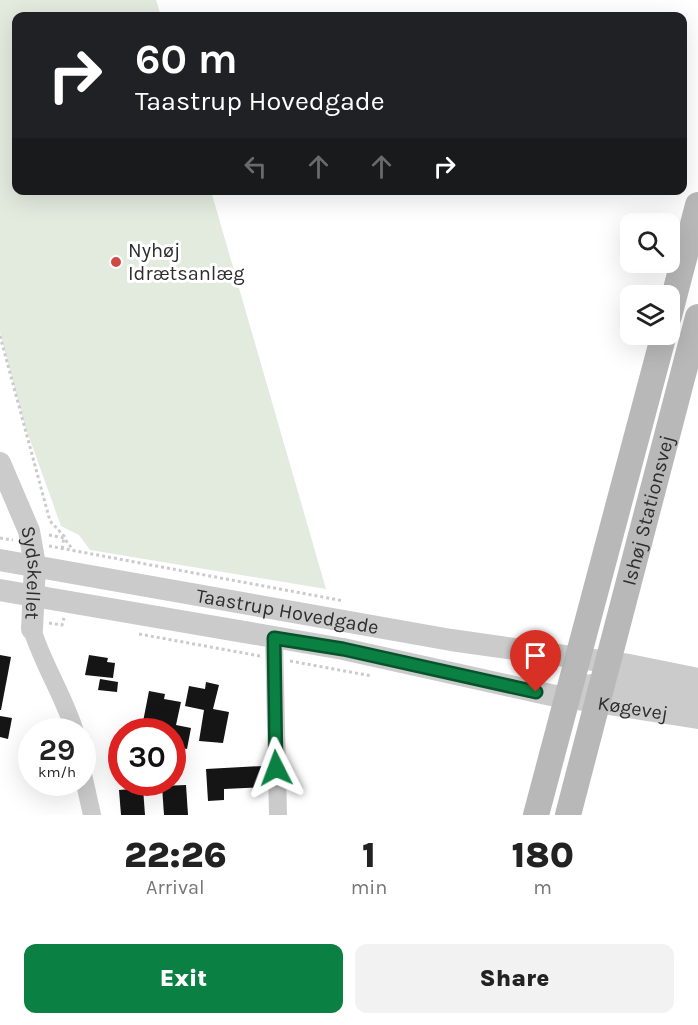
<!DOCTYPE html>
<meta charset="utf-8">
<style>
:root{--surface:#fff;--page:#f2f2f2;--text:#222;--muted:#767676;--accent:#0b8043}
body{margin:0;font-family:Karla,sans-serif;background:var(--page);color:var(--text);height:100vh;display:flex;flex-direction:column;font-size:22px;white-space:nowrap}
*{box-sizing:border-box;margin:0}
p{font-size:20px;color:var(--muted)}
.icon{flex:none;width:33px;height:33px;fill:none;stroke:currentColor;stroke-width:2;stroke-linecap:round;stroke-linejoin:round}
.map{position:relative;height:815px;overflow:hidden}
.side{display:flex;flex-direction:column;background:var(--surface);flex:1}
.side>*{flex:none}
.guide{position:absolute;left:12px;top:12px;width:675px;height:183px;border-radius:12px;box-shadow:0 6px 24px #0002;background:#202124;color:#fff;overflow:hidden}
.controls{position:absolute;left:620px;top:213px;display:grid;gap:12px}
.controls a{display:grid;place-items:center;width:60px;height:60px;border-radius:12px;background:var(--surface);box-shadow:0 6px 24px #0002;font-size:30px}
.speed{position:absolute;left:18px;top:718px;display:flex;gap:12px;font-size:30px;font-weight:700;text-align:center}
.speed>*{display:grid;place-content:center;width:78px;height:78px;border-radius:50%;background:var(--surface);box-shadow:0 6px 24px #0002;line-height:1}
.speed small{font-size:15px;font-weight:400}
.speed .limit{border:9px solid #d22;background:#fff;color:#111}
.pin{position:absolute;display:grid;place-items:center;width:51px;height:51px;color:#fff;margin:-62px -26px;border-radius:50% 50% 50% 0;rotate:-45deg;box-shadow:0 0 6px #0007}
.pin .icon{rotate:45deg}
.me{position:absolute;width:66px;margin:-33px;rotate:357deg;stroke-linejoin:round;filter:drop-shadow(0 0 4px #0008)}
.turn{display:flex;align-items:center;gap:21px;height:126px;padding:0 24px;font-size:27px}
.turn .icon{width:78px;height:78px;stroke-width:2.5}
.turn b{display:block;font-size:42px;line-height:51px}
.lanes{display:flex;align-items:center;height:57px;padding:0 24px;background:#0003;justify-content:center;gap:30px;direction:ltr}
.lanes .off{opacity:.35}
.eta{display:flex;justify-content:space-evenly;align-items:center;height:102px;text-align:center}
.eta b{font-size:36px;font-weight:800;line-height:42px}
.action{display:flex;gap:12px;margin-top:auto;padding:12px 24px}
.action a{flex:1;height:69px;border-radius:12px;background:var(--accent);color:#fff;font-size:24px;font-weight:800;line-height:69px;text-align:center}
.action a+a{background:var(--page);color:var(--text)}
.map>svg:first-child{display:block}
</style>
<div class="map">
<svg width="698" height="815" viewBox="0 0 698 815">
<rect width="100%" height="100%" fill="#fff"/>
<polygon fill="#e3eade" points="0,0 156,0 161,16 16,16 16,190 211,191 326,589 90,550 79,535 61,526 25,426 0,333"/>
<g fill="#151515">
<polygon points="0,655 11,657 1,710 0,710"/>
<polygon points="89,655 108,658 107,662 115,663 113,678 85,675"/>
<polygon points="100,679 118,682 117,692 98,690"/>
<polygon points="206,682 219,685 213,709 229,712 223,743 199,741 204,710 185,706 189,686 205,689"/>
<polygon points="149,691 165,694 164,699 181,702 176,725 191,728 187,749 172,746 172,732 141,732"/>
<polygon points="0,716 12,718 8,739 0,737"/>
<polygon points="263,766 264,787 224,789 224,800 208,801 206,769"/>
<polygon points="186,785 188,815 164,815 162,786"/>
<polygon points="143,788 145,815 121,815 119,790"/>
</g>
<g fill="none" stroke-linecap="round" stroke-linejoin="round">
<g stroke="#cbcbcb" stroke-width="3" stroke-dasharray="3 3" stroke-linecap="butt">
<polyline points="0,336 50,521 64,536 62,550"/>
<polyline points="49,535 64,538 73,550"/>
<polyline points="0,538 13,540"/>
<polyline points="49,546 344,601"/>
<polyline points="49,623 62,625 64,618"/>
<polyline points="139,634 260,656"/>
<polyline points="290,661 372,676"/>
<polyline points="89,737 94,760"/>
</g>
<g stroke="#cbcbcb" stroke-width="18">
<path d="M32 629C43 665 64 696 75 732"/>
<polyline points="274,638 278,815"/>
<polyline points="82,770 92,815"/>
</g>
<g stroke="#cbcbcb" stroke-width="22">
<path id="s1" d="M0 463 29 531 35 565 32 629"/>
<path id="s2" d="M0 560 451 640 629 665 698 679"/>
<path id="s3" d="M0 590 343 649 551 695 698 718"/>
<path d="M585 686C621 678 663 693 698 699"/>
</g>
<g stroke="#b8b8b8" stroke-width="26">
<polyline points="669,316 698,205"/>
<polyline points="536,815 664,334"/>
<path id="s4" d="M568 815 698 317"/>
</g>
</g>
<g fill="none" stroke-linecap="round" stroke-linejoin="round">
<g stroke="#07532c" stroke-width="15">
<polyline id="route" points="276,768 274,638 343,649 536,692"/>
</g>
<use href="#route" stroke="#0b8043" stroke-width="10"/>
</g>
<circle fill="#d14a45" stroke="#fff" stroke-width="2" cx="116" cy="262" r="6"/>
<g text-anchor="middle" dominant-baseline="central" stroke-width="6" stroke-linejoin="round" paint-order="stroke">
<g font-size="20" fill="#2e2e2e" stroke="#fff" text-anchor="start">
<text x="128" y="250">Nyhøj<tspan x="128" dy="23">Idrætsanlæg</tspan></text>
</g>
<g font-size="20" fill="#2e2e2e" stroke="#fff">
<text stroke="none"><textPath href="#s4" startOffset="315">Ishøj Stationsvej</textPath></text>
<text stroke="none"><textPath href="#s1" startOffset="116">Sydskellet</textPath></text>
<text stroke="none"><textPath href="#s2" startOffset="292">Taastrup Hovedgade</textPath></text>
<text stroke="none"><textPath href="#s3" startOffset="644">Køgevej</textPath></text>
</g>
</g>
</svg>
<div class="controls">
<a><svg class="icon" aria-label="search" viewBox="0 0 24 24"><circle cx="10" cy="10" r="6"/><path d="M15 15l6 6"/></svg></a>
<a><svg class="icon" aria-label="layers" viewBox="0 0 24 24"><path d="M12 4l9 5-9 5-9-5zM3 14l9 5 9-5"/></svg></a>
</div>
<div class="speed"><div>29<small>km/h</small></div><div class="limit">30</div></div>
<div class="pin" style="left:536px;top:692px;background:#d93025"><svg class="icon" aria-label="arrive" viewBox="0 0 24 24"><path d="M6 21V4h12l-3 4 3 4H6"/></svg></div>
<svg class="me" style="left:276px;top:768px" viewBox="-20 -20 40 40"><path d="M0-17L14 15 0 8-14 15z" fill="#0b8043" stroke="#fff" stroke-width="4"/></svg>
<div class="guide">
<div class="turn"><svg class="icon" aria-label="right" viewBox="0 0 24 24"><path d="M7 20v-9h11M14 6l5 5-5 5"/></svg><div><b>60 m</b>Taastrup Hovedgade</div></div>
<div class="lanes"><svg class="icon off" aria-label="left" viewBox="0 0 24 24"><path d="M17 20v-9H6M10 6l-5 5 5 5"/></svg><svg class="icon off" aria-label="ahead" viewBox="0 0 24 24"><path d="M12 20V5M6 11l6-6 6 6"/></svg><svg class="icon off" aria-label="ahead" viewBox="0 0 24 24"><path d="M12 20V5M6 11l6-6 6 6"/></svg><svg class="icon" aria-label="right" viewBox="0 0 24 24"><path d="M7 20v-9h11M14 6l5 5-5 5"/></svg></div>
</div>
</div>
<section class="side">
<div class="eta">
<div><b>22:26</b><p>Arrival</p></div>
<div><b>1</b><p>min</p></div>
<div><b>180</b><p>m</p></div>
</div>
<div class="action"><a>Exit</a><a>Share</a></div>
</section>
